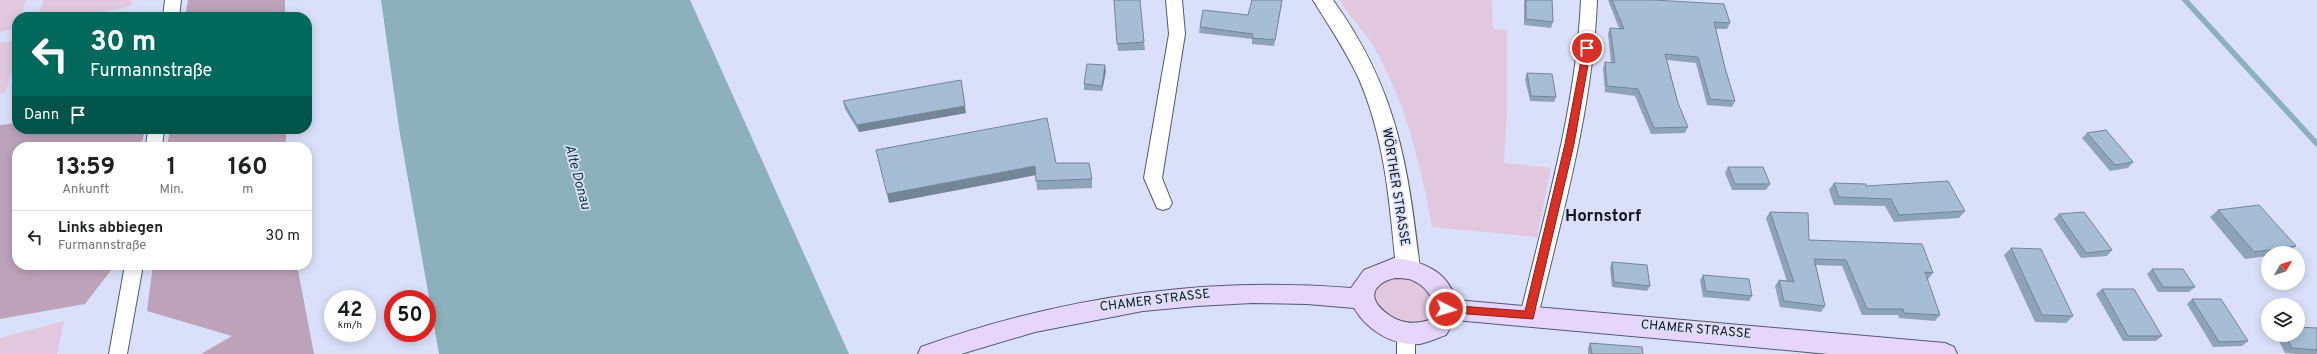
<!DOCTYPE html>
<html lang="de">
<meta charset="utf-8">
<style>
:root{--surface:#fff;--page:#f2f2f2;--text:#202124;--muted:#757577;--line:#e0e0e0}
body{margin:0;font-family:Overpass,sans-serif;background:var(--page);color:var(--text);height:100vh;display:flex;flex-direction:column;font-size:15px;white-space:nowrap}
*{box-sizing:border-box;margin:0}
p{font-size:13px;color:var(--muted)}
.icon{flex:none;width:22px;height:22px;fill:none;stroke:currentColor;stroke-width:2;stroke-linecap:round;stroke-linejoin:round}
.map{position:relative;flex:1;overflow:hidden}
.side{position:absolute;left:12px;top:142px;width:300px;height:128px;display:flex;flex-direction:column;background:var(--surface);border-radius:16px;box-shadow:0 2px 10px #0003}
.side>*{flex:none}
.top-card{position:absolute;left:12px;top:12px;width:300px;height:122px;border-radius:16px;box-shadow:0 2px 10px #0003;background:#00695c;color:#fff;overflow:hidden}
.needle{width:26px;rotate:51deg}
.controls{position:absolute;left:2261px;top:246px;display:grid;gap:8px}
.controls a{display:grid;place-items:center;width:44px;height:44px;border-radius:50%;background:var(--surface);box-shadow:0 2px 10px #0003;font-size:20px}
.speed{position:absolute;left:324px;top:290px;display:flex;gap:8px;font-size:20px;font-weight:700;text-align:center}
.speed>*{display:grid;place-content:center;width:52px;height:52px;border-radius:50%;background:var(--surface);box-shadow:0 2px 10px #0003;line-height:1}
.speed small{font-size:10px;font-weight:400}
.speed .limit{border:6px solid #d22;background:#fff;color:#111}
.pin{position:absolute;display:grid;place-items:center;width:34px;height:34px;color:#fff;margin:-17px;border:2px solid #fff;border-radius:50%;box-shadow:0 1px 4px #0007}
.me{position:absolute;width:44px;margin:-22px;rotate:95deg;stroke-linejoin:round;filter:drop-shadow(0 0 3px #0008)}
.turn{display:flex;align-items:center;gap:14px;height:84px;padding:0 12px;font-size:18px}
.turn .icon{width:52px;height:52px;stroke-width:2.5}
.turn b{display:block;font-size:28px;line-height:34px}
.then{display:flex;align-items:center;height:38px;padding:0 12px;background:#0003;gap:8px;font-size:15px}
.eta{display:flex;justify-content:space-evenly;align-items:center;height:68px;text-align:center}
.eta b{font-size:24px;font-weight:700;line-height:28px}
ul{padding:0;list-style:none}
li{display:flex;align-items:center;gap:12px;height:52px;padding:0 12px;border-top:1px solid var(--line)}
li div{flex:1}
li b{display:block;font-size:15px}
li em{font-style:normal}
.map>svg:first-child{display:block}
</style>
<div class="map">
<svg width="2317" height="354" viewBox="0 0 2317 354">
<rect width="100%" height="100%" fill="#dae0f9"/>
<g fill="#e1c8de">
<polygon points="0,0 26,0 21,17 17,17 17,28 0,32"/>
<polygon points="43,0 132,0 131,6 78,17 38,17"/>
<path d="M1341 0H1492L1493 29 1507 30V107L1504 163 1551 168 1537 237 1432 227C1421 166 1408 112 1379 56 1370 38 1354 21 1342 5Z"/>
<polygon points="17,40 17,54 5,93 0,94 0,43"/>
<path d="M1401 276C1409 278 1416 279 1422 284 1436 294 1439 322 1417 325 1410 326 1402 325 1395 325L1374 301C1376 284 1385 279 1401 276Z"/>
<polygon points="64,321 57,354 0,354 0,338"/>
</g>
<g fill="#bca3b9">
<polygon points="188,0 285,0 285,17 185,17"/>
<polygon points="17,123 17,129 145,129 141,147 17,147 17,265 115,265 85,304 0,319 0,125"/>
<polygon points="170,129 286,129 286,147 167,147"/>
<polygon points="153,265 297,265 314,354 201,354 232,336 147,311"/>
</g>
<polygon fill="#8cb1bc" points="381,0 690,0 849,354 439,354 399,128"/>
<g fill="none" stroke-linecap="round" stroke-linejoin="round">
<polyline stroke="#8cb1bc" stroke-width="5.5" points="2185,0 2317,144"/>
<g stroke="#535974" stroke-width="2">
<g id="minor">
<polygon points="165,0 181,0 179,17 163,17"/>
<polygon points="1166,0 1182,0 1185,34 1162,178 1172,203 1169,208 1163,210 1157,208 1144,178 1169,34"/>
<path d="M1581 0H1597C1593 107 1563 212 1538 316L1536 322 1529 324 1522 322 1520 316C1545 212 1576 108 1581 0Z"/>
<polygon points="148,129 164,129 162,147 146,147"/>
<polygon points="125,265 143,265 127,354 109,354"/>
<polygon points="1406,330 1413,332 1415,338 1415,354 1397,354 1397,338 1399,332"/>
</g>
</g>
<g stroke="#535974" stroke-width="2">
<path id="tertiary" d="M1313 0H1333C1397 89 1408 164 1420 269L1416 276 1408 279 1400 276 1396 269C1390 204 1385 139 1359 79 1346 51 1329 26 1313 0Z"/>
</g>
<g stroke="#535974" stroke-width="2">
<path id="secondary" d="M1394 258C1422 261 1447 270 1456 300L1945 343 1954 347 1957 354H1829L1455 320 1446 335C1437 338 1427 343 1419 344 1392 346 1367 330 1354 308L1307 304 1252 303 1197 306 1143 311 1035 332 961 354H918L921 347C1060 297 1204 276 1351 288L1364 270ZM1395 278C1401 278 1409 278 1414 281 1429 288 1440 306 1429 320 1420 323 1410 324 1401 321 1388 317 1362 298 1381 284 1384 281 1391 279 1395 278Z"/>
</g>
<use href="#minor" fill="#fff" fill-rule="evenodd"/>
<use href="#tertiary" fill="#fff" fill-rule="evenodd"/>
<use href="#secondary" fill="#e6d6fb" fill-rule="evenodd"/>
</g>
<g fill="#8ea3b8">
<polygon points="1114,0 1140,0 1144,42 1145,50 1118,51"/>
<polygon points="1524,0 1552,0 1553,22 1551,28 1524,25"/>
<polygon points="1608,0 1654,0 1730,23 1727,29 1716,29 1725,68 1735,101 1732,107 1707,105 1696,63 1667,60 1678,103 1688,127 1685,133 1651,134 1635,96 1605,92 1603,68 1605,62 1611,63 1608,34 1610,28 1619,28"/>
<polygon points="1282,3 1274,46 1252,44 1252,39 1199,33 1200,27 1248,15"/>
<polygon points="1106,71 1102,91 1084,90 1084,84"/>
<polygon points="1527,73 1556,97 1554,102 1530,101 1525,79"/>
<polygon points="843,101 966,113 859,132 845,109"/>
<polygon points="2087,133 2133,162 2128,168 2110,171 2082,138"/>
<polygon points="1056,163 1092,179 1092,188 1037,190 1036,175 889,203"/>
<polygon points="1728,167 1770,184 1766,190 1732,190 1725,173"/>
<polygon points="1834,183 1866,186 1965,211 1959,218 1894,222 1885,206 1834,205 1829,190"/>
<polygon points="2218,210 2296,246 2288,253 2268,253 2268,256 2245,259 2210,217"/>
<polygon points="1770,212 1809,240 1933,273 1928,279 1927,279 1940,315 1935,321 1899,318 1898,315 1862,315 1842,266 1816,265 1825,306 1821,312 1780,307 1775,286 1779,280 1787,281 1766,218"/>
<polygon points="2059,214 2112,250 2107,256 2081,258 2054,219"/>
<polygon points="2011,248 2073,316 2066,323 2035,322 2004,255"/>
<polygon points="1612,262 1650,286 1647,291 1612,287 1610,267"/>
<polygon points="2152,269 2195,287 2189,292 2158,292 2147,274"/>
<polygon points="1703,275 1752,296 1749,301 1703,297 1700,280"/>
<polygon points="2102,289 2162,336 2156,341 2123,341 2096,294"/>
<polygon points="2192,299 2248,341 2242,346 2213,347 2187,304"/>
<polygon points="2317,328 2317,354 2296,354 2285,353 2276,335 2298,335"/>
<polygon points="1590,343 1643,354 1588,354 1588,348"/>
</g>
<g fill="#748596">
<polygon points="1105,65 1106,71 1102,91 1102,86"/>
<polygon points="961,80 966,113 859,132 857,125"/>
<polygon points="1035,166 1036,175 889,203 887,194"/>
</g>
<g fill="#a5bed6" stroke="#748596">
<polygon points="1114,0 1140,0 1144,42 1117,44"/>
<polygon points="1252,0 1282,0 1275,40 1252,38 1253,34 1200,27 1203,10 1248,15"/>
<polygon points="1526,0 1552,0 1553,22 1526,19"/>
<polygon points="1612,0 1654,0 1724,4 1730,23 1714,22 1725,68 1735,101 1710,99 1698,57 1665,54 1678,103 1688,127 1654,128 1638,89 1607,86 1605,62 1615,63 1610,28 1624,29"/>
<polygon points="1087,64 1105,65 1102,86 1084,84"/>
<polygon points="1527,73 1552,74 1556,97 1531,96"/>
<polygon points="961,80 965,106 857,125 843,101"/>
<polygon points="1047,118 1056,163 1089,163 1092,179 1036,181 1035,166 887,194 876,150"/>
<polygon points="2106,130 2133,162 2115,165 2087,133"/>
<polygon points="1728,167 1763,167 1770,184 1735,184"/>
<polygon points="1948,181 1965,211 1899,215 1891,199 1839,197 1834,183 1866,184 1866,186"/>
<polygon points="2259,205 2296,246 2254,252 2218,210"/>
<polygon points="1770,212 1808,213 1809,240 1922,244 1933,273 1925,272 1940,315 1904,313 1903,309 1867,309 1846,260 1814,259 1825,306 1784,301 1779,280 1794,282"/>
<polygon points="2084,212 2112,250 2086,253 2059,214"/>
<polygon points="2011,248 2041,249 2073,316 2042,315"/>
<polygon points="1612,262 1647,265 1650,286 1614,282"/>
<polygon points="2152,269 2183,269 2195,287 2163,287"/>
<polygon points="1703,275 1749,279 1752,296 1706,291"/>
<polygon points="2102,289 2134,289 2162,336 2128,336"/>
<polygon points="2192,299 2221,299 2248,341 2219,342"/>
<polygon points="2298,327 2317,328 2317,350 2292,348 2285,335 2298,335"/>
<polygon points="1590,343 1642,347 1643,354 1592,354"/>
</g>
<polygon fill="#d93025" stroke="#8d1f18" points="1584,45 1590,45 1591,48 1574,144 1533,319 1442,312 1441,309 1446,305 1525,311 1565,144"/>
<g text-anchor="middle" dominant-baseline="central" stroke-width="3.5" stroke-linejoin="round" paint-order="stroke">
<g font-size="13" fill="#12151f" stroke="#dae0f9">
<text transform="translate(1395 187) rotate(81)">WÖRTHER STRASSE</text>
<text transform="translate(1155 301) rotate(-7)">CHAMER STRASSE</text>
<text transform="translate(1696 330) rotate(5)">CHAMER STRASSE</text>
</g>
<g font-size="14" font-style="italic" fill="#11353e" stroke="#dae0f9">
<text transform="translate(577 177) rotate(75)">Alte Donau</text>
</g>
<g font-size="17" font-weight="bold" fill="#12151f" stroke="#dae0f9">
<text x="1603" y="217">Hornstorf</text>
</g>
</g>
</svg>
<div class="controls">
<a><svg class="needle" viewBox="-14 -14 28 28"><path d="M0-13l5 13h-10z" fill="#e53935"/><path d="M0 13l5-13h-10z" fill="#757577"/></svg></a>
<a><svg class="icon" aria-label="layers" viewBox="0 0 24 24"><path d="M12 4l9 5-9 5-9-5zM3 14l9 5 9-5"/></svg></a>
</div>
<div class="speed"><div>42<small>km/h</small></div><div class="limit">50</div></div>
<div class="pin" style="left:1587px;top:48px;background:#d93025"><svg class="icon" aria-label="arrive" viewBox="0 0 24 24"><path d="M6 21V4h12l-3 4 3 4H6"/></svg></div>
<svg class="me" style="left:1446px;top:309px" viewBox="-20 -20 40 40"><circle r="17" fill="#d93025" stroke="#fff" stroke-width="3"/><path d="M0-11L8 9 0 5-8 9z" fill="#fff"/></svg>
<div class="top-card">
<div class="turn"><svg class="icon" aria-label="left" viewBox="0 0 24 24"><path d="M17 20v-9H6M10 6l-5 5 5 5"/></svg><div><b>30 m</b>Furmannstraße</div></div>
<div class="then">Dann<svg class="icon" aria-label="arrive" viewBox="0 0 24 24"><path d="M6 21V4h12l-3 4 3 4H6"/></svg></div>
</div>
<section class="side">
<div class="eta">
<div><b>13:59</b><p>Ankunft</p></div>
<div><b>1</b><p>Min.</p></div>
<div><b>160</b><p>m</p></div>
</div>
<ul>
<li><svg class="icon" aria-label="left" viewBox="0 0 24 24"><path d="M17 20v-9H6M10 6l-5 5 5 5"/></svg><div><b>Links abbiegen</b><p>Furmannstraße</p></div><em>30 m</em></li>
</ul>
</section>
</div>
